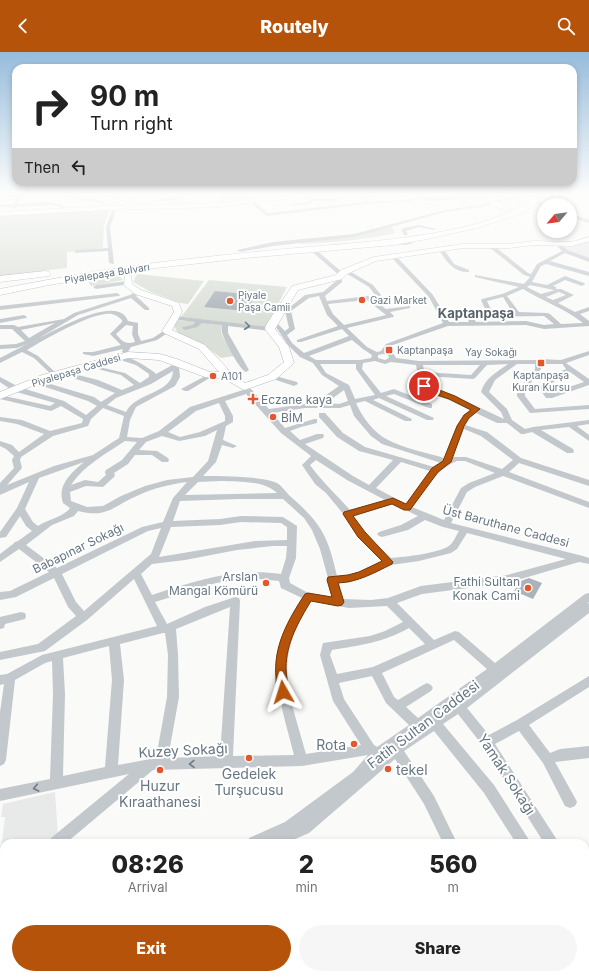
<!DOCTYPE html>
<meta charset="utf-8">
<style>
:root{--surface:#fff;--page:#f6f6f6;--text:#222;--muted:#767676;--accent:#b45309}
body{margin:0;font-family:Inter,sans-serif;background:var(--page);color:var(--text);height:100vh;display:flex;flex-direction:column;font-size:15px;white-space:nowrap}
*{box-sizing:border-box;margin:0}
p{font-size:13px;color:var(--muted)}
.icon{flex:none;width:22px;height:22px;fill:none;stroke:currentColor;stroke-width:2;stroke-linecap:round;stroke-linejoin:round}
.map{position:relative;flex:1;overflow:hidden}
.details{position:absolute;left:0px;top:787px;width:589px;height:140px;display:flex;flex-direction:column;background:var(--surface);border-radius:12px 12px 0 0;box-shadow:0 2px 6px #0003}
.details>*{flex:none}
.top-card{position:absolute;left:12px;top:12px;width:565px;height:122px;border-radius:12px;box-shadow:0 2px 6px #0003;background:#fff;color:var(--text);overflow:hidden}
.needle{width:26px;rotate:241deg}
.buttons{position:absolute;left:537px;top:146px;display:grid;gap:8px}
.buttons a{display:grid;place-items:center;width:40px;height:40px;border-radius:50%;background:var(--surface);box-shadow:0 2px 6px #0003;font-size:20px}
.pin{position:absolute;display:grid;place-items:center;width:34px;height:34px;color:#fff;margin:-17px;border:2px solid #fff;border-radius:50%;box-shadow:0 1px 4px #0007}
.me{position:absolute;width:44px;margin:-22px;rotate:354deg;stroke-linejoin:round;filter:drop-shadow(0 0 3px #0008)}
.turn{display:flex;align-items:center;gap:14px;height:84px;padding:0 12px;font-size:18px}
.turn .icon{width:52px;height:52px;stroke-width:2.5}
.turn b{display:block;font-size:28px;line-height:34px}
.then{display:flex;align-items:center;height:38px;padding:0 12px;background:#0003;gap:8px;font-size:15px}
.eta{display:flex;justify-content:space-evenly;align-items:center;height:68px;text-align:center}
.eta b{font-size:24px;font-weight:800;line-height:28px}
.action{display:flex;gap:8px;margin-top:auto;padding:8px 12px}
.action a{flex:1;height:46px;border-radius:24px;background:var(--accent);color:#fff;font-size:16px;font-weight:800;line-height:46px;text-align:center}
.action a+a{background:var(--page);color:var(--text)}
header{display:flex;justify-content:space-between;align-items:center;height:52px;padding:0 12px;background:var(--accent);color:#fff;font-size:18px;font-weight:800}
.map>svg:first-child{display:block}
</style>
<header><svg class="icon" aria-label="back" viewBox="0 0 24 24"><path d="M15 5l-7 7 7 7"/></svg>Routely<svg class="icon" aria-label="search" viewBox="0 0 24 24"><circle cx="10" cy="10" r="6"/><path d="M15 15l6 6"/></svg></header>
<div class="map">
<svg width="589" height="927" viewBox="0 0 589 927">
<rect width="100%" height="100%" fill="#fafaf8"/>
<g fill="#e8e9e9">
<polygon points="589,189 589,207 565,198 562,195"/>
<polygon points="55,740 58,785 51,791 4,791 4,853 0,853 0,805 5,765 1,765 3,752"/>
</g>
<g fill="#dadfd7">
<polygon points="110,157 104,173 103,196 67,200 67,216 0,224 0,163"/>
<path d="M391 174 395 181C364 188 334 190 302 192L300 191 337 186Z"/>
<polygon points="118,222 123,228 91,234 87,228"/>
<polygon points="137,222 204,229 188,252 181,251 151,240 133,230"/>
<polygon points="209,228 287,235 266,275 181,265"/>
<polygon points="178,268 222,272 221,281 234,304 221,306 205,294 179,283 174,274"/>
</g>
<g fill="#aab3b9">
<polygon points="215,239 256,243 246,259 204,255"/>
<polygon points="529,526 542,531 533,547 514,539 521,529"/>
</g>
<g fill="none" stroke-linecap="round" stroke-linejoin="round">
<g stroke="#b3babf" stroke-width="1">
<g id="secondary">
<polygon points="134,142 144,142 104,153 101,151"/>
<polygon points="299,142 312,143 309,145 259,149 220,155 106,158 0,164 0,160 106,154 220,151 259,145"/>
<polygon points="589,185 589,189 572,194 534,193 509,196 463,196 376,209 347,222 342,227 298,238 275,277 289,295 294,311 276,327 244,338 223,326 205,325 159,308 128,306 50,327 0,347 0,340 42,323 128,300 160,302 177,307 210,320 219,320 199,297 164,281 162,279 174,260 172,254 135,242 124,233 125,224 131,224 132,232 141,238 179,251 182,260 172,278 205,293 227,316 229,321 245,331 268,323 284,310 279,295 265,277 266,273 292,234 336,223 341,218 374,205 463,192 509,192 534,189 572,190"/>
</g>
</g>
<g stroke="#b5babe" stroke-width="1">
<g id="primary">
<path d="M536 142H544L535 153 520 162 477 176 427 187 394 193 246 206 147 217 49 233 0 243V237C65 224 131 213 197 206 234 202 271 198 308 195 362 190 500 183 536 142Z"/>
<polygon points="489,149 495,149 511,156 507,158 489,153"/>
<polygon points="46,219 49,220 51,222 49,224 0,230 0,224"/>
</g>
</g>
<g fill="#c3c8cc" fill-rule="evenodd">
<path d="M2 142H27L22 145 18 152C35 151 56 146 68 158L64 159 58 154 52 153 17 155 14 157 12 155H0V153L14 152 17 145 4 144Z"/>
<polygon points="49,142 59,142 103,149 108,156 104,157 101,151"/>
<polygon points="112,142 117,142 122,146 118,147"/>
<polygon points="191,142 199,142 173,148 152,150 150,149"/>
<polygon points="240,142 245,142 268,161 365,150 403,148 426,144 427,142 431,142 431,144 426,146 504,143 506,144 504,145 423,149 421,147 403,150 365,152 267,164 243,145 225,148 222,154 218,153 221,146 241,143"/>
<polygon points="306,142 310,142 313,147 339,147 341,148 339,149 313,149 310,152 289,154 291,152 308,150"/>
<polygon points="383,142 394,142 361,147 359,146"/>
<polygon points="524,142 531,142 480,155 445,160 354,185 273,194 240,200 237,198 273,190 354,182 445,158 480,153"/>
<rect x="586" y="142" width="3" height="1"/>
<polygon points="535,149 546,152 546,153 544,153 544,154 533,151"/>
<polygon points="115,154 117,155 110,175 114,212 109,211 108,199 75,201 74,200 77,198 108,196 106,175 113,155"/>
<polygon points="570,162 589,168 589,171 570,165"/>
<polygon points="419,173 436,177 434,178 419,175 406,179 408,182 405,184 401,178 403,176"/>
<path d="M414 185 417 187C411 195 399 194 391 190L394 188C403 191 407 190 414 185Z"/>
<path d="M556 191H560L567 198 589 206V210L565 201 550 209 589 220V224L546 212 541 214 532 230 547 233 565 224 584 231 585 232 582 234 565 228 553 234 556 235V237H561L574 243 558 251 575 260 589 255V259L580 262 589 269V274L544 277 526 273 448 274 390 294 387 299 393 301 396 306 419 309 536 308 539 307 561 308 589 299V303L566 311 589 327V333L552 346H546L539 336 546 327 566 317 563 313V312H542L541 317 525 339V344L535 357 589 353V357L530 361 517 344V339L535 317V312H517L495 328 489 340 507 357 512 368 525 377 533 375 589 368V372L577 374 589 383V389L569 375 541 378 573 397 574 399 573 401H567L532 380 524 382H521L507 371H497L476 361 469 366 465 373 487 380 521 406 589 428V434L519 411 509 420 589 450V456L503 424 475 435 467 440 451 471 583 504 589 506V512L579 510 507 531 422 542 397 551 434 588 455 579 459 580 495 611 585 542 589 541V550L587 552 589 551V561L467 656 489 683 517 668 589 624V635L529 673 550 701 560 697 589 694V706L555 710 575 746 577 750 575 754 570 756 565 754 543 711 519 679 495 692 559 791H544L483 694 458 662 443 672 494 733 531 791H516L484 741 434 679 404 699 434 744 457 791H443L424 752 395 707 309 781 286 791H247L249 786 285 770 353 720 368 703 302 714 153 718 66 791H49L51 786 129 722 0 749V737L50 727 53 642 52 609 45 611 15 628 6 708 4 712 0 714V660L4 632 0 633V623L7 622 42 603 157 574 134 527 87 568 45 599 0 608V600L38 592 76 564 68 555 54 526 16 545 0 548V540L10 539 49 520 19 497 0 510V502L13 492 15 490 18 489 32 479 26 474 20 464 6 485 0 486V480L17 456 29 430 0 443V431L14 416 12 408 14 404 6 397 0 394V389L12 393 19 400 44 382 17 372 0 369V365L22 368 50 379 82 371 83 367 61 354 51 359 0 347V343L50 354 55 351 13 339 0 330V325L19 335 64 349 86 363 97 354 88 349 30 330 34 328H37L94 345 101 350 115 341 92 332 60 322V320L62 319 98 328 122 338 134 333 121 323 86 314V312L125 321 140 331 149 325V322L136 313 114 306V304C127 302 143 312 154 320L156 322 178 310H182L183 311 179 315 180 325 175 334 136 355 130 368 127 385 142 386 159 379 190 355 243 338 240 335 244 333 251 337 269 357 305 352 321 351 322 346 339 334 322 323 313 311 300 305 288 293 276 275 270 270 275 269 285 279 289 276 285 259 305 243 323 240 336 229 337 228 334 225 337 223 342 226V230L325 244 327 249 368 244 386 257 410 254V256L390 260 394 264 393 265 347 276 367 295 377 300 381 299 386 292 443 271 429 245 391 205V203H395L433 243 449 270H469L466 263 467 262 487 261 481 248 482 247 502 242 519 235 475 225V223L524 232 530 225 524 223 489 195V193H493L528 221 531 222 537 212 562 199 556 193ZM530 233 554 238H555L541 242 527 235ZM523 237C542 249 564 256 583 271L561 272 550 262 547 261 519 260 507 244ZM559 240 566 243 553 248 546 245ZM319 244 327 263 338 274 297 288V290H301L342 277 349 284 304 301 292 291 287 283 295 277 291 259 309 246ZM503 245 513 261H493L487 249ZM367 248 386 263 344 273 333 262 328 252ZM544 264 554 272 544 273 526 269 476 270 473 265ZM352 288 363 297 372 303 371 306 360 308H316L309 304ZM383 302 388 303 389 306 385 308 378 306V303ZM375 309 385 312 391 310 416 313 421 337 425 340 449 348 470 358C456 369 451 389 444 406 428 401 403 396 388 388 374 381 362 365 356 351L365 349 405 369H411L412 367 373 348 379 346 427 368H433L434 366 386 344 394 342 429 356H432V352L394 337 381 341 362 317 363 311ZM320 312H356V317L375 343 355 347 349 333 326 321ZM508 312C497 320 485 326 481 340L501 360 504 367 455 344 431 336 427 334 425 324 473 327 475 326 487 313ZM423 313H480L471 323 424 320ZM173 319C172 342 136 340 126 360L107 353 116 346 151 332ZM570 320 584 330 551 341 547 336 552 331ZM344 338 348 349 339 352 329 351V349ZM246 342 281 381 311 404 302 413 315 432 326 441 345 464 358 485 382 509C367 516 354 523 337 524 328 484 321 471 290 444 286 440 281 433 277 431 264 424 218 424 203 424L216 410 222 393 233 396 237 394 223 388 226 374 233 370V364L225 349ZM219 351 225 364V369L200 380 180 385 168 380 196 359ZM350 353 354 364 371 384 382 392 441 411 434 415 365 395 343 381 325 361H319V365L337 385 359 399 393 408 369 433 353 424 305 392 323 386 324 384 323 382H317L300 388 290 379 301 375 317 371V367H314L285 376 272 361 305 356H340ZM103 356 124 364 119 386 93 403 54 414 7 433 22 416 20 408 21 405 53 384 88 374 91 367ZM464 377 481 384 513 408 502 417 466 405H453ZM217 378 208 409 193 425 167 428 145 434 121 444 103 454 87 455 71 449 70 440 86 434 103 435 114 425 115 423 114 421 128 412 135 403H152L162 410H168L169 408 168 406 157 399 139 398 146 390 162 384 179 389 205 384ZM125 389 137 390 122 408 106 418 105 420 106 423 98 430 85 428 71 433C84 413 106 402 125 389ZM316 408 347 428 385 448 350 458C337 443 322 430 310 413ZM457 409H465L495 421 469 431 461 436 444 468 412 455C425 438 436 417 457 409ZM84 410C71 421 57 433 63 451L70 456C65 464 47 468 38 474L33 470 25 457 39 426ZM401 410 430 419 406 452 376 436ZM220 429C238 430 264 428 277 441L185 443 198 430ZM187 430 173 446 163 470 142 475 57 516 26 493 52 473 74 464 78 459C108 467 114 453 139 443 154 436 171 432 187 430ZM239 447H283L304 466 312 478 320 497 328 526 327 528 333 545 310 542 290 531 289 526 296 506 297 474 283 465 241 464 220 467 173 469 180 449ZM393 452 418 464 401 473 379 480 377 482 379 484 382 485 408 478 425 468 443 475 459 479C456 483 454 490 450 493 442 501 404 505 391 506L364 481 353 463ZM241 470 281 471 287 475V488L255 489 159 505 171 475 220 473ZM161 476 151 502 84 559 76 550 62 522 148 479ZM467 481 566 507 507 523 421 534 388 546 371 548 343 547 339 531H348L365 525 391 513 419 509 451 501 457 497ZM273 494H287L286 506 281 522C236 515 194 529 152 543L141 522 152 512 185 508 237 498ZM250 526 279 529 281 536 302 546C262 605 278 640 294 703L233 704 240 549 239 546 235 545 205 555 167 572 155 550 216 531ZM311 549 349 556 387 554 403 570 385 579 370 584 323 591 320 603 333 649 361 693 306 702C289 639 272 609 311 549ZM230 555 220 704 168 706 179 645 178 603 176 577ZM409 576 425 592 373 615 337 622 330 603 332 598C361 593 382 591 409 576ZM163 581H165L168 603 167 645 156 706 118 713 124 628 120 592ZM454 588 487 617 418 666 406 655 431 639 433 636 431 633 427 631 423 633 398 648 394 645 382 621ZM109 594 112 628 105 715 63 724 65 642 63 606ZM372 624 386 651 409 673 377 695 374 693 344 647 339 631Z"/>
<polygon points="310,196 314,196 343,221 343,223 339,223 310,198"/>
<path d="M439 196H443L454 212 469 218V220C453 221 446 208 438 197Z"/>
<polygon points="346,217 373,233 381,243 380,244 376,244 369,235 344,220 344,218"/>
<polygon points="128,229 131,231 130,232 96,237 93,235 96,233"/>
<path d="M138 238 141 240 136 244 149 256V258H145L131 246 78 263 39 286C56 278 118 241 128 269L138 271V282L141 289 153 286 165 278H169V280L157 288 131 295 127 301 125 302 122 300 123 297 93 304 83 302V300H93L121 293 110 282 122 270V268C119 265 116 263 112 262 93 259 44 288 27 298L38 304 57 322V324H53L34 306 22 300 0 311V306L27 292 17 296 0 297V293L16 292 25 289 12 277H0V273H14L18 275 64 267 74 261 130 243ZM55 271 29 286 21 278ZM126 273 133 274 132 282 135 290C125 293 122 289 116 282Z"/>
<polygon points="117,241 120,243 119,244 0,258 0,254"/>
<polygon points="24,263 27,265 26,266 0,271 0,267"/>
<path d="M175 264 270 275 273 277 270 279 228 274V281L249 318 246 320C239 317 226 291 223 283 221 280 222 277 222 273L202 271 197 275 185 278 182 276 183 275 193 273 195 270 173 267 172 266Z"/>
<polygon points="211,321 215,323 213,324 188,339 185,339 181,337"/>
<polygon points="272,323 297,330 298,332 294,334 270,326 270,324"/>
<polygon points="21,560 25,561 26,564 25,567 5,572 4,576 0,577 0,565"/>
<polygon points="585,831 589,833 589,851 585,850"/>
<polygon points="585,872 589,873 589,890 585,889"/>
<polygon points="4,892 4,923 25,923 23,927 0,927 0,894"/>
<polygon points="589,907 589,925 582,927 560,927 562,923 585,923 585,909"/>
<polygon points="210,923 251,923 249,927 211,927"/>
<polygon points="417,923 433,923 435,927 419,927"/>
<polygon points="518,923 534,923 536,927 520,927"/>
</g>
<use href="#secondary" fill="#fff" fill-rule="evenodd"/>
<use href="#primary" fill="#fff" fill-rule="evenodd"/>
</g>
<defs><path id="oneway-chevron" d="M-2-3.5L2.5 0L-2 3.5" fill="none" stroke-width="1.6" stroke-linecap="round" stroke-linejoin="round"/></defs>
<g stroke="#6a7a87">
<use href="#oneway-chevron" transform="translate(247 274) rotate(7)"/>
<use href="#oneway-chevron" transform="translate(192 712) rotate(179)"/>
<use href="#oneway-chevron" transform="translate(36 736) rotate(169)"/>
</g>
<linearGradient id="sky" x2="0" y2="1"><stop stop-color="#96bcdc"/><stop offset="0.52" stop-color="#fdfdfc"/><stop offset="1" stop-color="#fdfdfc" stop-opacity="0"/></linearGradient>
<rect width="589" height="272" fill="url(#sky)"/>
<path fill="#b45309" stroke="#753606" d="M424 332 455 344 480 357 469 366 464 374 451 410 438 420 410 458H404L392 452 353 464 365 480 393 510 392 512C374 521 358 530 338 531L344 550 342 553 338 554 311 549C299 569 286 591 286 616 286 624 288 632 289 640L287 644 283 645 279 644C276 638 276 632 276 626 273 594 288 568 305 542L308 541 332 545 327 528 328 525 348 523 359 520 382 509 358 485 343 462 344 460 393 446 406 452 432 416 443 409 457 374 464 363 471 358 449 347 425 339 420 334Z"/>
<g fill="#e4572e" stroke="#fff" stroke-width="1.5">
<circle cx="362" cy="248" r="4"/>
<circle cx="230" cy="249" r="4"/>
<rect x="385" y="294" width="8" height="8" rx="2"/>
<rect x="537" y="307" width="8" height="8" rx="2"/>
<circle cx="213" cy="324" r="4"/>
<path d="M251 341h4v4h4v4h-4v4h-4v-4h-4v-4h4z"/>
<circle cx="273" cy="365" r="4"/>
<circle cx="266" cy="531" r="4"/>
<circle cx="528" cy="536" r="4"/>
<circle cx="354" cy="692" r="4"/>
<circle cx="249" cy="706" r="4"/>
<circle cx="388" cy="717" r="4"/>
<circle cx="160" cy="718" r="4"/>
</g>
<g text-anchor="middle" dominant-baseline="central" stroke-width="4" stroke-linejoin="round" paint-order="stroke">
<g font-size="10" fill="#657683" stroke="#fff">
<text transform="translate(107 221) rotate(-9)">Piyalepaşa Bulvarı</text>
<text x="491" y="300">Yay Sokağı</text>
<text transform="translate(76 318) rotate(-17)">Piyalepaşa Caddesi</text>
</g>
<g font-size="10" fill="#657683" stroke="#fff" text-anchor="start">
<text x="238" y="243">Piyale<tspan x="238" dy="12">Paşa Camii</tspan></text>
<text x="370" y="248">Gazi Market</text>
<text x="397" y="298">Kaptanpaşa</text>
<text x="541" y="323" text-anchor="middle">Kaptanpaşa<tspan x="541" dy="12">Kuran Kursu</tspan></text>
<text x="221" y="324">A101</text>
</g>
<g font-size="12" fill="#657683" stroke="#fff" text-anchor="start">
<text x="261" y="347">Eczane kaya</text>
<text x="281" y="365">BİM</text>
<text x="258" y="524" text-anchor="end">Arslan<tspan x="258" dy="14">Mangal Kömürü</tspan></text>
<text x="520" y="529" text-anchor="end">Fathi Sultan<tspan x="520" dy="14">Konak Cami</tspan></text>
</g>
<g font-size="12" fill="#657683" stroke="#fff">
<text transform="translate(506 474) rotate(15)">Üst Baruthane Caddesi</text>
<text transform="translate(78 496) rotate(-26)">Babapınar Sokağı</text>
</g>
<g font-size="13" font-weight="bold" fill="#57646e" stroke="#fff">
<text x="476" y="261">Kaptanpaşa</text>
</g>
<g font-size="14" fill="#657683" stroke="#fff">
<text transform="translate(423 672) rotate(-37)">Fatih Sultan Caddesi</text>
<text transform="translate(183 698) rotate(-3)">Kuzey Sokağı</text>
<text transform="translate(507 722) rotate(57)">Yamak Sokağı</text>
</g>
<g font-size="14" fill="#657683" stroke="#fff">
<text x="346" y="692" text-anchor="end">Rota</text>
<text x="396" y="717" text-anchor="start">tekel</text>
<text x="249" y="721">Gedelek<tspan x="249" dy="16">Turşucusu</tspan></text>
<text x="160" y="733">Huzur<tspan x="160" dy="16">Kıraathanesi</tspan></text>
</g>
</g>
</svg>
<div class="buttons">
<a><svg class="needle" viewBox="-14 -14 28 28"><path d="M0-13l5 13h-10z" fill="#e53935"/><path d="M0 13l5-13h-10z" fill="#767676"/></svg></a>
</div>
<div class="pin" style="left:424px;top:334px;background:#d93025"><svg class="icon" aria-label="arrive" viewBox="0 0 24 24"><path d="M6 21V4h12l-3 4 3 4H6"/></svg></div>
<svg class="me" style="left:283px;top:640px" viewBox="-20 -20 40 40"><path d="M0-17L14 15 0 8-14 15z" fill="#b45309" stroke="#fff" stroke-width="4"/></svg>
<div class="top-card">
<div class="turn"><svg class="icon" aria-label="right" viewBox="0 0 24 24"><path d="M7 20v-9h11M14 6l5 5-5 5"/></svg><div><b>90 m</b>Turn right</div></div>
<div class="then">Then<svg class="icon" aria-label="left" viewBox="0 0 24 24"><path d="M17 20v-9H6M10 6l-5 5 5 5"/></svg></div>
</div>
<section class="details">
<div class="eta">
<div><b>08:26</b><p>Arrival</p></div>
<div><b>2</b><p>min</p></div>
<div><b>560</b><p>m</p></div>
</div>
<div class="action"><a>Exit</a><a>Share</a></div>
</section>
</div>
